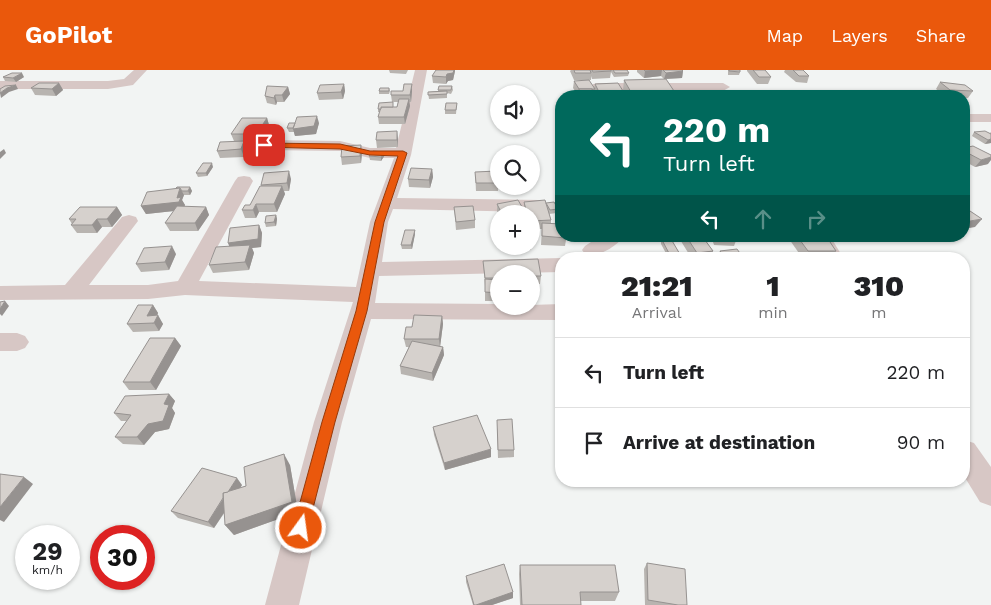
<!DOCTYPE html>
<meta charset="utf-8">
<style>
:root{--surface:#fff;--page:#f6f6f6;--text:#202124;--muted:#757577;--line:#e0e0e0;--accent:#ea580c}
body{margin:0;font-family:"Work Sans",sans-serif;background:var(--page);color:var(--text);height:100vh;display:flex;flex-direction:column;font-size:19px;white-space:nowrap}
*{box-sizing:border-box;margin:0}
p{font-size:16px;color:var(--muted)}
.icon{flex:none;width:28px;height:28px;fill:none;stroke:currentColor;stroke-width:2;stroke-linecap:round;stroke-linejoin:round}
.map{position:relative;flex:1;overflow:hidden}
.panel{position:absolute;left:555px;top:182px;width:415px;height:235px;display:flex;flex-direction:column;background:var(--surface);border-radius:20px;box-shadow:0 1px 4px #0004}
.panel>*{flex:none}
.hud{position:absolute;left:555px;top:20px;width:415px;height:152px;border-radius:20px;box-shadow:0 1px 4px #0004;background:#00695c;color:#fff;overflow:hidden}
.controls{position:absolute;left:490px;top:15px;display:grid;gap:10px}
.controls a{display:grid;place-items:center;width:50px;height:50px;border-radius:50%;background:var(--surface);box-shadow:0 1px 4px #0004;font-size:25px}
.speed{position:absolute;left:15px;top:455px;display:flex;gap:10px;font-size:25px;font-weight:700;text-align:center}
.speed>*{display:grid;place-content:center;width:65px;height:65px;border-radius:50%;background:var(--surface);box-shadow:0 1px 4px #0004;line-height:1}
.speed small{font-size:12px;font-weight:400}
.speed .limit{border:8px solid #d22;background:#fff;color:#111}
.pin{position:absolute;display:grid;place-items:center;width:42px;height:42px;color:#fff;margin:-21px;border-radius:10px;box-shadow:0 2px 8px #0006}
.me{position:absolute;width:55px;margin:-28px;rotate:14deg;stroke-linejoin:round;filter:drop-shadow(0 0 4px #0008)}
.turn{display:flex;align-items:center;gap:18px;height:105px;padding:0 25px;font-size:22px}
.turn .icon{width:65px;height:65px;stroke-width:2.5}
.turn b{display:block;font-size:35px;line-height:42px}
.lanes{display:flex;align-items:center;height:48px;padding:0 25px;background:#0003;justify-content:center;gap:25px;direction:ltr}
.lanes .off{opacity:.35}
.eta{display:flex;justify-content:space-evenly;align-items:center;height:85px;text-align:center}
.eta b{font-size:30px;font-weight:800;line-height:35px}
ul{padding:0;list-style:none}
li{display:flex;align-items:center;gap:15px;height:70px;padding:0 25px;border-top:1px solid var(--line)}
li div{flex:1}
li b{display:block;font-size:19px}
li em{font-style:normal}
header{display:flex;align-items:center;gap:30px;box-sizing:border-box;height:70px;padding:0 25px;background:var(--accent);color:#fff}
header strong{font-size:24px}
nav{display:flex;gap:28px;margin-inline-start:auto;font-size:18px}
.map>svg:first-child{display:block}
</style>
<header>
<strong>GoPilot</strong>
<nav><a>Map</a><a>Layers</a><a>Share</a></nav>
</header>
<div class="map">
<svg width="991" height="535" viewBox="0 0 991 535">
<rect width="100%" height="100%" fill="#f2f4f3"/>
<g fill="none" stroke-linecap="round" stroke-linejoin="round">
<g fill="#d7c7c5" fill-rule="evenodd">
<polygon points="134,0 147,0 133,15 108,19 0,19 0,11 108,11 124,9"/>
<polygon points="415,0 427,0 411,85 397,128 539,130 545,132 548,136 545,140 539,142 393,139 388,152 382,192 561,188 561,202 379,206 375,233 499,234 499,236 561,234 561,250 371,249 342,352 299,535 265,535 314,352 353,232 185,225 148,229 0,230 0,216 65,215 122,147 129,145 136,147 138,151 89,215 148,215 178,211 235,111 238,107 244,106 250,107 253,111 199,211 356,217 370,152 394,88 370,88 340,81 264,80 258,78 256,75 258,72 264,70 340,71 370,78 396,78"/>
<polygon points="598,13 723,13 730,17 723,21 593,20 591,17 593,14"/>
<rect x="964" y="44" width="27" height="8"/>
<path d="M600 166H624C616 177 598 188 585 184L582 180 585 176Z"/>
<polygon points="810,166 830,166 844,189 824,189"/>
<polygon points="0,263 17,263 25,266 29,272 25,278 17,281 0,281"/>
<polygon points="964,370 974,373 991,397 991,436 980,432 964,406"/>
</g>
</g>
<g fill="#b8b4b0">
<polygon points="389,0 408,0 406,4 390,3"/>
<polygon points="571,0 627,0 629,3 628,6 614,7 611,2 610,8 592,9 591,6 591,10 574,10 570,1"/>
<polygon points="637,0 682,0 683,1 682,8 664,9 661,6 644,8 637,2"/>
<polygon points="728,0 740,0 740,2 739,5 728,5"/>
<polygon points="747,0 765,0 771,7 768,14 757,14 747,1"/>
<polygon points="785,0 803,0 809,6 807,13 796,12 784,2"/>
<polygon points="455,1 453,10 448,11 446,14 433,13 432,6"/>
<polygon points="3,7 24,7 16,12 5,11"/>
<polygon points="624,10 674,21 673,26 626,26 623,20"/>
<polygon points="574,11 594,18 595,14 623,21 622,26 578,26 578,25 573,18"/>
<polygon points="940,12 973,21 968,28 964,28 964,26 945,26 936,19"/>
<polygon points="59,13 63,20 56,26 35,25 31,18"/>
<polygon points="344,14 345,21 343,29 319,30 317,23"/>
<polygon points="452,16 453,20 451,24 447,23 447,28 429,29 428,22 438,21 438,20"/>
<polygon points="288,17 290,24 284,32 277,32 276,35 267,33 265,26"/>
<polygon points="389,18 390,21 389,24 379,24 379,21"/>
<polygon points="412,21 411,32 409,32 410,36 405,54 379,54 378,47 380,42 378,42 378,39 397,37 398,32 392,32 391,25"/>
<polygon points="807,21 830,26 805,26"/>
<polygon points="457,33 456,44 445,44 445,40"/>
<polygon points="267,48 269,55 268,57 274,65 272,68 261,68 259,71 244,71 247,78 244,87 220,88 217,81 234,71 231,64"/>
<polygon points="319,53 316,64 295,66 294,62 289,62 287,58"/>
<polygon points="974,62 990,63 991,62 991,73 985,74 972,66"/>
<polygon points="398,69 398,77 377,78 376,70"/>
<polygon points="964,78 988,94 975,97 964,91"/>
<polygon points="362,83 361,93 342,95 341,87"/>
<polygon points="385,85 381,91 370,90 369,86"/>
<polygon points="213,97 207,106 198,107 196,103"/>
<polygon points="432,99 433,107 430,118 409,117 408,109"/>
<polygon points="475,102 498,113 498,121 476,121"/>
<polygon points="291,109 289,121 284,121 285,124 277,142 259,142 256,148 245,148 242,140 250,135 261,116 261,115"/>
<polygon points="190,117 192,121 190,125 184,125 182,130 185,135 184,137 206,137 209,145 198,161 170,161 165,153 174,141 146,144 141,136"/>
<polygon points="524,132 546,134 558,139 557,143 549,144 551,150 551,153 561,166 571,166 570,170 566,170 565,176 541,175 542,159 532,159 531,174 531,144 499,144 499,145 497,141 497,134 525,142"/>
<polygon points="117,137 122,145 112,157 102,157 97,163 77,163 71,155 72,154 69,149"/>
<polygon points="454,137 475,150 475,158 456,160"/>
<polygon points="276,145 277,149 276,156 266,157 265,153"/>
<polygon points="259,155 262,163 261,177 252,178 254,183 249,200 213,203 209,195 229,176"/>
<polygon points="415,164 412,179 402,179 401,175"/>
<polygon points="658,166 710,166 710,168 704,168 713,181 710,189 692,189 679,168 678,170 672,171 681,186 680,189 669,189 661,174 661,172"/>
<polygon points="711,166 736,166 737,168 734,176 714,175"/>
<polygon points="787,166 826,166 836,181 832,189 803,189"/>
<polygon points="503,176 531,176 531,180 503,178"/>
<polygon points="720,181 742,186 741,189 721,189 718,185"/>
<polygon points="176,184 169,200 141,202 136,194"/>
<polygon points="483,191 541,206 540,214 532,214 532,231 531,231 531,204 499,204 499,231 485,231 485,216"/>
<polygon points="153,235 158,243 157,245 163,254 159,261 133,262 127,254"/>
<polygon points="442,246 443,254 440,277 443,277 444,285 433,311 401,304 400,296 409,277 406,277 404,269 412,257"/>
<polygon points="175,268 181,276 156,320 129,320 123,312"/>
<polygon points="169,324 175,331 172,338 175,343 169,359 155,362 144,375 123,374 115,367 127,351 121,351 114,343"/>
<polygon points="433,357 491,387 445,400 434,365"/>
<polygon points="497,358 514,380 514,387 498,388"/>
<polygon points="290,395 298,442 234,465 225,455 225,442 214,458 178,448 171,441 242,415 240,418 246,416"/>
<polygon points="647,493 687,535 645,535 644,499"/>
<polygon points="520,495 619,522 615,531 580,531 581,535 520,535 519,504"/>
<polygon points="466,506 513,522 513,528 492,535 473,535 466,512"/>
</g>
<g fill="#969290">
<polygon points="454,0 455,0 455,1 453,10 448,11 446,14 446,7 447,4"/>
<polygon points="658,0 662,0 661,6 644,8 645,1"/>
<polygon points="683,1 682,8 664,9 666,3"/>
<polygon points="22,3 24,7 16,12 13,8"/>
<polygon points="59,13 63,20 56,26 52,19"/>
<polygon points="344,14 345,21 343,29 341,22"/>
<polygon points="412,14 412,21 411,32 410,25"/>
<polygon points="16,15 18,19 9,22 1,28 0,23 7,18"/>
<polygon points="288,17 290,24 284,32 282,25"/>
<polygon points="275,25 277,32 276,35 274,28"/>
<polygon points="409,29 410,36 405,54 404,47"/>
<polygon points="317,46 319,53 316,64 295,66 293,59"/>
<polygon points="267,48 269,55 266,60 261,57"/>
<polygon points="272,57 274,65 272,68 270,60"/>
<polygon points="259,60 261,68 259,71 256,64"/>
<polygon points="397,61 398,69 398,77 397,70"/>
<polygon points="991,69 991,73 985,74 988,70"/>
<polygon points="244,71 247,78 244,87 241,79"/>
<polygon points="361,75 362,83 361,93 360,86"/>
<polygon points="4,79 6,83 0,89 0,82"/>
<polygon points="384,82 385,85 381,91 381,87"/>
<polygon points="991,87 991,90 988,94 975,97 981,90"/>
<polygon points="212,93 213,97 207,106 206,103"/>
<polygon points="432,99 433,107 430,118 429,110"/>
<polygon points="289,101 291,109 289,121 287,113"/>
<polygon points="282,116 285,124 277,142 274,134"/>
<polygon points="190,117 192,121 190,125 188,121"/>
<polygon points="180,118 184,125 182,130 185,135 183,140 146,144 141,136 177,128"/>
<polygon points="256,134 259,142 256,148 253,140"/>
<polygon points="117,137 122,145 112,157 107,149"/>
<polygon points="206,137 209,145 198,161 195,153"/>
<polygon points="276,145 277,149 276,156 274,152"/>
<polygon points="97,149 102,157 97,163 92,155"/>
<polygon points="982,149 975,157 964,159 964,152"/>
<polygon points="259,155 262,163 261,177 252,178 254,183 249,200 245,192 231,181 228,173"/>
<polygon points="415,160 415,164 412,179 411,175"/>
<polygon points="172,176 176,184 169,200 165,192"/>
<polygon points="5,231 9,236 2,246 0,244 0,239"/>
<polygon points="153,235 158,243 153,254 147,246"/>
<polygon points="158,245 163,254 159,261 154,253"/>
<polygon points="442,246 443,254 440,277 439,269"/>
<polygon points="175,268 181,276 156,320 150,312"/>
<polygon points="443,277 444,285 433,311 432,303"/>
<polygon points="169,324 175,331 172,338 175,343 169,359 155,362 144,375 137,367 164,334"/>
<polygon points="491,379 491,387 445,400 444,393"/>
<polygon points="284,384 290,395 298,442 234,465 225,455"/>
<polygon points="24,407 33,414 4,452 0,450 0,437"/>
<polygon points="237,408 242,415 214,458 208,452"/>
<polygon points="513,522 513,528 492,535 476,535"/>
</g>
<g fill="#d6d1cd" stroke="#969290">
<polygon points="436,0 454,0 453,3 447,4 446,7 432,6"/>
<polygon points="574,0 590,0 591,3 575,3"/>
<polygon points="592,0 611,0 611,1 593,2"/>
<polygon points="613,0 627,0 629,3 615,3"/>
<polygon points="644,0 658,0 645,1"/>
<polygon points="663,0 682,0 683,1 666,3"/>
<polygon points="729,0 740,0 740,2 729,1"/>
<polygon points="753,0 765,0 771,7 759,7"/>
<polygon points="793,0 803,0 809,6 799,6"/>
<polygon points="12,3 22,3 13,8 3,7"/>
<polygon points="666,9 674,21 631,22 624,10"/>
<polygon points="589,10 595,19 579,19 574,11"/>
<polygon points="940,12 965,15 973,21 950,20"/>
<polygon points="39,13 59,13 52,19 31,18"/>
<polygon points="618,13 623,21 607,21 609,26 594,26 593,22 599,22 595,14"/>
<polygon points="344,14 341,22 317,23 320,15"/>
<polygon points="404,14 412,14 410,25 391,25 391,21 403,21"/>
<polygon points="16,15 7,18 0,23 0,19 5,16"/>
<polygon points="267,16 288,17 282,25 275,25 274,28 265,26"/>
<polygon points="439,16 452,16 451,20 438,20"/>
<polygon points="380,18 389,18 389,21 379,21"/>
<polygon points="579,19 592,19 594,26 580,26"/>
<polygon points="447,21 447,24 428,25 428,22"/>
<polygon points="807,21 827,22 830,26 810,26"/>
<polygon points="854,22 871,23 873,26 847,26 845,23 855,24"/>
<polygon points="399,29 409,29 404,47 378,47 381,37 397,37"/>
<polygon points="393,32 393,37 381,37 381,39 378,39 379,33"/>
<polygon points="446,33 457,33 456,40 445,40"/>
<polygon points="317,46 314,56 293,59 297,47"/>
<polygon points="242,48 267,48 261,57 272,57 270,60 259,60 256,64 231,64"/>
<polygon points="289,53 295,53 293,58 287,58"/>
<polygon points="397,61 397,70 376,70 377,62"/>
<polygon points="985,61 991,64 991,69 988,70 974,62"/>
<polygon points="244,71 241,79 217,81 220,72"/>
<polygon points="361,75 360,86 341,87 342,76"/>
<polygon points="973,76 991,85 991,87 981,90 964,81 964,78"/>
<polygon points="373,81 384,82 381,87 369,86"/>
<polygon points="203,93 212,93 206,103 196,103"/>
<polygon points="411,98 432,99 429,110 408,109"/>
<polygon points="289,101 287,113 261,115 264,103"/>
<polygon points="497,101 498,113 476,113 475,102"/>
<polygon points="260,116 282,116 274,134 256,134 253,140 242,140 245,135 250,135"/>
<polygon points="177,117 190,117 188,121 182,121 180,118 176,118"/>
<polygon points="180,118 177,128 181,127 179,132 141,136 147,122"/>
<polygon points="518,130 526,144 502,144 497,134"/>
<polygon points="545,130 551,150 531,151 531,144 527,144 524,132"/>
<polygon points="554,132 558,139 550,140 546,133"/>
<polygon points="177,136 206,137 195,153 165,153"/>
<polygon points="473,136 475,150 456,152 454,137"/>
<polygon points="80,137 117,137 107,149 97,149 92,155 71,155 76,149 69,149"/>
<polygon points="964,137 982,149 964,152"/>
<polygon points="276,145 274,152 265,153 266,146"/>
<polygon points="531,153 533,153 531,171"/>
<polygon points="542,153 561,154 561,166 566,166 566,168 542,166"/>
<polygon points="259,155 258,169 228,173 230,158"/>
<polygon points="405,160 415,160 411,175 401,175"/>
<polygon points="662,166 679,166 663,168"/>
<polygon points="686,166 702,166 713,181 697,183"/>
<polygon points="717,166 736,166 737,168 717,167"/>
<polygon points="797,166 826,166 836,181 808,181"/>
<polygon points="671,169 681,186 671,187 662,170"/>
<polygon points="250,175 245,192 209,195 216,177"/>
<polygon points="172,176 165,192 136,194 144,178"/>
<polygon points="737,179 742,186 725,188 720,181"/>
<polygon points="538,189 541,206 531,206 531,204 499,204 499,208 485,208 483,191"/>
<polygon points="485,209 499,210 499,223 485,222"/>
<polygon points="531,210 532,210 533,223 531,223"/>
<polygon points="5,231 0,239 0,232"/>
<polygon points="138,235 153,235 147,246 158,245 154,253 127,254"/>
<polygon points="414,245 442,246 439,269 404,269 406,257 412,257"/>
<polygon points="150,268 175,268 150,312 123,312"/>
<polygon points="412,271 443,277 432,303 400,296"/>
<polygon points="169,324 164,334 169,335 163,351 148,354 137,367 115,367 131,345 114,343 125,326"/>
<polygon points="477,345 491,379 444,393 433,357"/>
<polygon points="512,349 514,380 498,380 497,350"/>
<polygon points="284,384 292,432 225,455 223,423 246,416 244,397"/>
<polygon points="202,398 237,408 228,422 223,423 223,428 208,452 171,441"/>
<polygon points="0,404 24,407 0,437"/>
<polygon points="647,493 685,499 687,535 678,535 648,530"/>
<polygon points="504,494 513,522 476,535 474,535 466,506"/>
<polygon points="520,495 615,495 619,522 580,522 581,535 522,535"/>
</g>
<polygon fill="#ea580c" stroke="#983908" points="264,73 340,74 370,81 403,81 407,83 384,152 367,241 335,352 308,458 306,463 301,466 295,463 293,458 322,352 356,241 375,152 398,86 370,85 340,79 261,77 260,75"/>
</svg>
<div class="controls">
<a><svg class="icon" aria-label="sound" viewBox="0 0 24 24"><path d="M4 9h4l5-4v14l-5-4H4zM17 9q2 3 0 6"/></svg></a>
<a><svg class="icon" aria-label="search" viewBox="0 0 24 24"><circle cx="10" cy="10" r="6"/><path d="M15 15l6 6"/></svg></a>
<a>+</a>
<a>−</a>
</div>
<div class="speed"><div>29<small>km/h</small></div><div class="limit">30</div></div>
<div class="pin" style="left:264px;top:75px;background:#d93025"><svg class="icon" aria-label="arrive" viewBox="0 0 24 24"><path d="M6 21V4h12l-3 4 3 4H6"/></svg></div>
<svg class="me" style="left:301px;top:458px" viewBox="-20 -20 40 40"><circle r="17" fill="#ea580c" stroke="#fff" stroke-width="3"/><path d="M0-11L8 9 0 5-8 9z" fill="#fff"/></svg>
<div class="hud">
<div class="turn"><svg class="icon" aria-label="left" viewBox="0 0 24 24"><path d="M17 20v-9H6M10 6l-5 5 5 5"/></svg><div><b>220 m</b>Turn left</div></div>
<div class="lanes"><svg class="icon" aria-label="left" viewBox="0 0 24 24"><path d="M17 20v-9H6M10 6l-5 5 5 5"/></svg><svg class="icon off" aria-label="ahead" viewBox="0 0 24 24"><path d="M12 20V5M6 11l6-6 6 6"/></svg><svg class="icon off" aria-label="right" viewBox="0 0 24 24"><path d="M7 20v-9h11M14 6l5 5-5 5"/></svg></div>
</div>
<section class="panel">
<div class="eta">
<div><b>21:21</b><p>Arrival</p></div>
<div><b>1</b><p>min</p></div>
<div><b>310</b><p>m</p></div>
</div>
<ul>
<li><svg class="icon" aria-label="left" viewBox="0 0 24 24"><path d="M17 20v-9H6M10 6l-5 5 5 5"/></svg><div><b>Turn left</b></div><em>220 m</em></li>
<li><svg class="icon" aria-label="arrive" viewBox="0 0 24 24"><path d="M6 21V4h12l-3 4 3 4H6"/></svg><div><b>Arrive at destination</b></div><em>90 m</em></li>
</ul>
</section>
</div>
